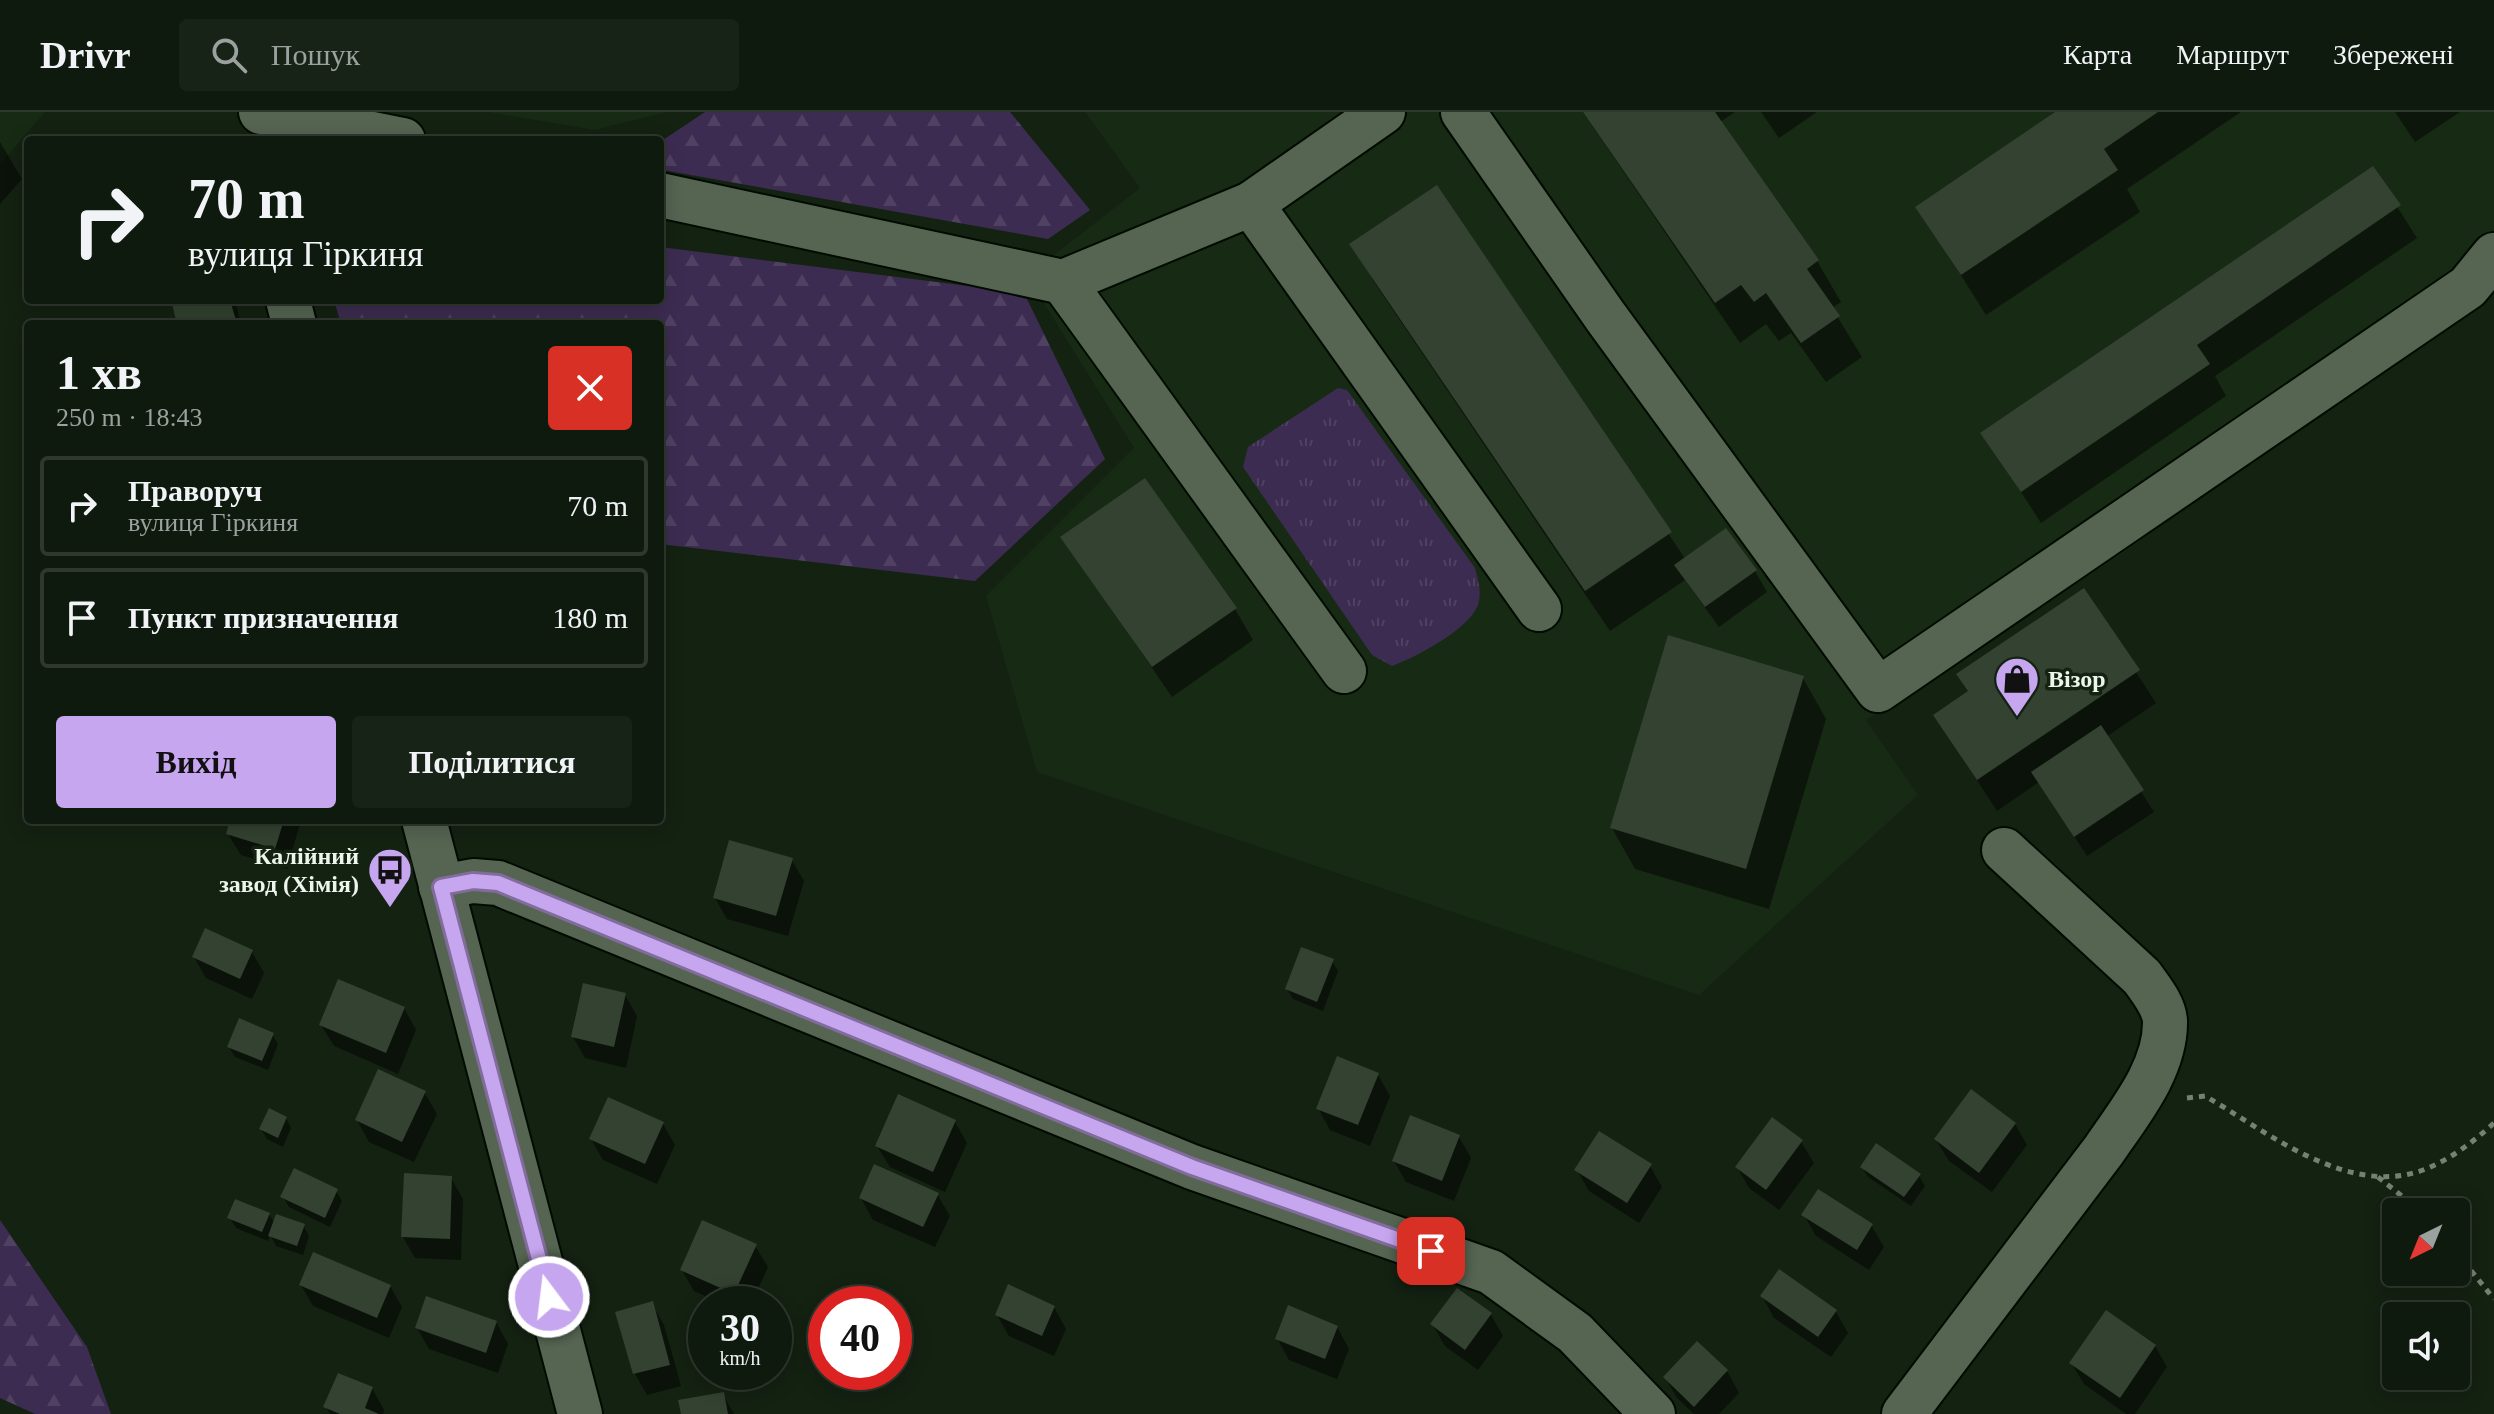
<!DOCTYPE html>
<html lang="uk">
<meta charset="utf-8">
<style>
:root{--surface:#0f1a0e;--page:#182317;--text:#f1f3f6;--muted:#9ba19e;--line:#2f382e;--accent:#c7a6f0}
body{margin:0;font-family:"Times New Roman",serif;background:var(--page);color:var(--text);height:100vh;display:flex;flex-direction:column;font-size:30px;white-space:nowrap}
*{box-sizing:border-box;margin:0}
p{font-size:26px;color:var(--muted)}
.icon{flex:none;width:44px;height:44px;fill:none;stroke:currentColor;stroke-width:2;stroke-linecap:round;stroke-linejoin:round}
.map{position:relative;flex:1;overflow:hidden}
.panel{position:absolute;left:24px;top:208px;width:640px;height:504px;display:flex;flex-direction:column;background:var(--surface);border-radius:8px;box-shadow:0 4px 20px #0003,0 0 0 2px var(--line)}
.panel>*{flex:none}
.top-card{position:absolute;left:24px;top:24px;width:640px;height:168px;border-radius:8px;box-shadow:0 4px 20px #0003,0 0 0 2px var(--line);background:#0f1a0e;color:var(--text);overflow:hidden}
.needle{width:52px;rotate:223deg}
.buttons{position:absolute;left:2382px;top:1086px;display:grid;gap:16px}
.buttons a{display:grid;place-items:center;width:88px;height:88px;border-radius:8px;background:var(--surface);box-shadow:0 4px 20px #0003,0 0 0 2px var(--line);font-size:40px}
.speed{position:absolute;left:688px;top:1174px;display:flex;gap:16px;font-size:40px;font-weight:700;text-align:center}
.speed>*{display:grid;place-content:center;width:104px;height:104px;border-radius:50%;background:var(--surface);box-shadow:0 4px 20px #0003,0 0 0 2px var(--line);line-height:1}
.speed small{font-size:20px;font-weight:400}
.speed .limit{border:12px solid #d22;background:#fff;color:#111}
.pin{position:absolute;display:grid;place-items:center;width:68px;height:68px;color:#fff;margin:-34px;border-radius:16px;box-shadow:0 4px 12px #0006}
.me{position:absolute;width:88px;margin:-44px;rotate:345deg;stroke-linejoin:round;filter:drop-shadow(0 0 6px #0008)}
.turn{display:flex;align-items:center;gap:28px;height:168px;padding:0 32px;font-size:36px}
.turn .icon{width:104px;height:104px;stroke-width:2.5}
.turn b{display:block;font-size:56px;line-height:68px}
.round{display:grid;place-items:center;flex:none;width:84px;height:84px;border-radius:8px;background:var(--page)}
.summary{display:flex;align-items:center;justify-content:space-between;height:136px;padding:0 32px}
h1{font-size:48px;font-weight:700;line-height:60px}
.button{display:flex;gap:16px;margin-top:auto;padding:16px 32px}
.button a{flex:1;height:92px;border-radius:8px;background:var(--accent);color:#111;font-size:32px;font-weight:700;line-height:92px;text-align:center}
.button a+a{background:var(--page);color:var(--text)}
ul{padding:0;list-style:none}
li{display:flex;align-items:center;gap:24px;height:100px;margin:0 16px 12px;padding:0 16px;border:4px solid var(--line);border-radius:8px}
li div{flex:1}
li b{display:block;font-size:30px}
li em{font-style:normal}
header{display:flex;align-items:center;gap:48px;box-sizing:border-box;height:112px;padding:0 40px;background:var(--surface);border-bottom:2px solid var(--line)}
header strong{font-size:38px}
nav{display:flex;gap:44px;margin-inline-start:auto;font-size:28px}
.search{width:560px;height:72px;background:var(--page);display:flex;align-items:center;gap:20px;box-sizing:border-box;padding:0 28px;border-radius:8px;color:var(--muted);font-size:30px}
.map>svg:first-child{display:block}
</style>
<header>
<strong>Drivr</strong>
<div class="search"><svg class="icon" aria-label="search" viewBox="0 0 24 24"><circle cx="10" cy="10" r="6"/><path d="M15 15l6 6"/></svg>Пошук</div>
<nav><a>Карта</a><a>Маршрут</a><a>Збережені</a></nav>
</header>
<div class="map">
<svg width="2494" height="1302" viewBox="0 0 2494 1302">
<defs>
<pattern id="grass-tufts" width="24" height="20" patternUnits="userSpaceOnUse" patternTransform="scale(2)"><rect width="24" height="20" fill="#3d2c51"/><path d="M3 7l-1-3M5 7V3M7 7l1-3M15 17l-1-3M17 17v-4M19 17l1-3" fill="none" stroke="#504162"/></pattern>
<pattern id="forest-firs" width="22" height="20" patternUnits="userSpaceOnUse" patternTransform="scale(2)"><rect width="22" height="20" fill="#3d2c51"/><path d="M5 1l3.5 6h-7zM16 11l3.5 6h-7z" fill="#504162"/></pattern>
</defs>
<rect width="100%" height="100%" fill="#142212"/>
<g fill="#172a14">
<polygon points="0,0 45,0 0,52"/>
<polygon points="489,0 666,0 595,18"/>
<polygon points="1085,0 2494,0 2494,174 2123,441 1866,608 1918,683 1699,883 1037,660 986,484 1134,336 1027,164 1140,76"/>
</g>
<path fill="url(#grass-tufts)" d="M1338 276 1347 278 1475 456C1478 467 1482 481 1478 493 1468 518 1416 545 1392 554L1372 543 1243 355 1248 335Z"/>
<g fill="url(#forest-firs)">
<polygon points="705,0 1010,0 1090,98 1048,127 663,58 663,28"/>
<polygon points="660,135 1024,181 1105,347 975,469 660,432 660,212 341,212 334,188 660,188"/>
<polygon points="0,1108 87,1235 111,1302 35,1302 0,1286"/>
</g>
<g fill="#0007">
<polygon points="1583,0 1735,0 1720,10 1817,149 1841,190 1832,196 1862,245 1826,270 1791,221 1779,229 1766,212 1740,231"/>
<polygon points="1761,0 1817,0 1779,26"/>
<polygon points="2058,0 2241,0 2127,77 2140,100 1986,203 1918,95"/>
<polygon points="2395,0 2460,0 2415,30"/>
<polygon points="0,30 22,67 0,92"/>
<polygon points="2373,57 2417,126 2215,264 2226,284 2041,411 1983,321"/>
<polygon points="1436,76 1686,448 1755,459 1767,480 1719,515 1685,468 1610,519 1376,173 1352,133"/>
<polygon points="173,188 235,188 241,212 179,212"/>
<polygon points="1063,426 1235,497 1253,528 1172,585"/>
<polygon points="2083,479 2156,591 2106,625 2154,700 2087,744 2039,670 1997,699 1935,603 1969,581"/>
<polygon points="1803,566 1826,607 1769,797 1635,757 1612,716"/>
<polygon points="232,708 301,708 287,757 241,743 228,722"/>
<polygon points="791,747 804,769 788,824 727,807 715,786"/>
<polygon points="252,840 264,861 252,887 206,866 194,845"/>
<polygon points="1332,849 1338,859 1323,899 1293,887 1287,877"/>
<polygon points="625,883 637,904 626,956 585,946 573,925"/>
<polygon points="404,896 416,918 398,962 334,934 321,913"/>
<polygon points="272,922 278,932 268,958 235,945 229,935"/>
<polygon points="1378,963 1390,984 1370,1034 1330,1018 1318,996"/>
<polygon points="424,980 437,1002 414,1050 369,1030 357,1008"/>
<polygon points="286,1006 291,1016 283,1035 267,1027 261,1017"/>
<polygon points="955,1010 967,1031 945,1080 890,1055 877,1034"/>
<polygon points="663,1012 675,1033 657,1072 603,1048 591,1027"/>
<polygon points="2015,1012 2027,1033 1992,1080 1949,1049 1936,1028"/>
<polygon points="1459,1025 1471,1046 1454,1089 1406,1070 1394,1049"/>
<polygon points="1801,1030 1814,1051 1779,1098 1749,1076 1737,1055"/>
<polygon points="1650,1054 1662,1075 1639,1111 1589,1079 1577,1058"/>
<polygon points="1862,1055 1919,1064 1925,1074 1911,1094 1868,1065"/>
<polygon points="451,1066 463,1087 461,1148 415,1146 403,1125"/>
<polygon points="336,1079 342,1089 330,1115 289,1095 283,1085"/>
<polygon points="937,1082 950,1104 935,1135 873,1108 861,1086"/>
<polygon points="269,1102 275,1112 303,1113 309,1124 303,1143 276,1134 270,1123 268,1129 236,1116 230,1106"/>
<polygon points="1804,1103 1871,1113 1884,1135 1869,1158 1816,1124"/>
<polygon points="755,1134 768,1155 751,1192 723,1192 694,1179 682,1158"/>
<polygon points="301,1173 390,1174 402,1195 389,1226 313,1194"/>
<polygon points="1762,1184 1836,1200 1848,1221 1831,1245 1774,1206"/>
<polygon points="652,1192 664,1213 681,1274 647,1283 635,1262 618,1201"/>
<polygon points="1054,1195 1066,1217 1054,1244 1009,1224 997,1203"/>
<polygon points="1491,1203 1503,1224 1478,1258 1445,1234 1432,1212"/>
<polygon points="496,1210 508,1232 498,1261 429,1237 417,1216"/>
<polygon points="1337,1215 1349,1237 1337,1267 1289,1248 1277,1226"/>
<polygon points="1697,1231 1727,1259 1739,1281 1719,1302 1694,1302 1677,1286 1665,1265"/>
<polygon points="2155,1234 2167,1255 2135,1302 2126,1302 2084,1272 2071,1251"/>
<polygon points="372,1276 384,1298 383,1302 330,1302 326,1295"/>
<polygon points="723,1283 734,1302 683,1302"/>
</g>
<g fill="#334231">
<polygon points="1583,0 1715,0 1819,148 1807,157 1840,204 1801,231 1766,181 1754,190 1741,173 1715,191"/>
<polygon points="2055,0 2158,0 2104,37 2118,58 1961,163 1915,95"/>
<polygon points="2373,54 2401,93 2197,233 2210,252 2021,380 1980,321"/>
<polygon points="1437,73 1672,420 1585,479 1349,132"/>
<polygon points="171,188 230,188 237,212 177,212"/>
<polygon points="1145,366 1237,496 1152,555 1060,425"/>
<polygon points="1726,416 1757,458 1705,495 1674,453"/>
<polygon points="2084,476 2140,558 1977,668 1933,603 1968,579 1956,562"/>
<polygon points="1668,523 1804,564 1746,757 1610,716"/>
<polygon points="2101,613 2144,678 2074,725 2031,660"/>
<polygon points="230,708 284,708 275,737 226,722"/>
<polygon points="729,728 793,746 776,804 713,786"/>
<polygon points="205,816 253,838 240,867 192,845"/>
<polygon points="1301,835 1334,847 1317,890 1285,877"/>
<polygon points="338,867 405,895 386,941 319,913"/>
<polygon points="583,871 626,881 614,935 571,925"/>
<polygon points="239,906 274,921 262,949 227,935"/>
<polygon points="1337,944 1379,961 1358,1013 1316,997"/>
<polygon points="378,957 426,979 402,1030 355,1008"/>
<polygon points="1971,977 2016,1011 1979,1061 1934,1027"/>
<polygon points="898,982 956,1008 933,1060 875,1034"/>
<polygon points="608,985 664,1010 645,1052 589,1027"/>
<polygon points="269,996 287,1005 278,1026 259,1017"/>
<polygon points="1410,1003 1460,1023 1442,1069 1392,1049"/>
<polygon points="1772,1005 1803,1028 1766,1078 1735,1055"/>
<polygon points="1599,1019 1652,1052 1627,1091 1574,1058"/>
<polygon points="1876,1031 1921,1062 1904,1085 1860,1055"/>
<polygon points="874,1052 939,1081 923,1115 859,1086"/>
<polygon points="294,1056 338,1077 325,1106 280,1085"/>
<polygon points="404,1061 452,1064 450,1127 401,1125"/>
<polygon points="1818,1077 1873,1112 1857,1138 1801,1103"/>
<polygon points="235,1087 270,1101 262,1120 227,1106"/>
<polygon points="276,1102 305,1112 297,1134 268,1124"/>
<polygon points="702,1108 757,1132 734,1182 680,1158"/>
<polygon points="313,1140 391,1173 377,1206 299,1173"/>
<polygon points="1779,1157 1837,1198 1818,1225 1760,1184"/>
<polygon points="1008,1172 1055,1194 1042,1224 995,1203"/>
<polygon points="1457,1176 1492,1201 1465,1238 1430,1212"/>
<polygon points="426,1184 497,1209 486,1241 415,1216"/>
<polygon points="653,1189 670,1253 633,1262 615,1200"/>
<polygon points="1288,1193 1338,1214 1325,1247 1275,1227"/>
<polygon points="2106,1198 2156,1233 2120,1286 2069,1251"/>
<polygon points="1697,1229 1728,1258 1694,1295 1663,1265"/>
<polygon points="338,1261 373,1275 365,1296 379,1302 340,1302 323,1295"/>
<polygon points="724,1280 728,1302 681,1302 678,1288"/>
</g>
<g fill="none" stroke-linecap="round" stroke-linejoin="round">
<g stroke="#020b01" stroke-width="48">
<g id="minor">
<polyline points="261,0 403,28"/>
<polyline points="1463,0 1605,204 1878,578 2468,175 2494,143"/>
<polyline points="660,83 1063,170 1251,92 1383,0"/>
<polyline points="1251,92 1539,497"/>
<polyline points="1063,170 1344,559"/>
<polyline points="288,188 294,212"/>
<polyline points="424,708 580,1302"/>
<polyline points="441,775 473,769 498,771 1192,1055 1491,1160 1575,1221 1653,1302"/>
<path d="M1904 1302 2104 1038C2129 1001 2166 957 2165 909 2164 893 2151 878 2142 865L2004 738"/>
</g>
</g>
<g stroke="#748173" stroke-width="5" stroke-dasharray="6 6" stroke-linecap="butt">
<path d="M2187 986 2205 984C2266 1019 2348 1086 2423 1058 2450 1048 2473 1030 2494 1011"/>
<polyline points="2378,1065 2422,1100"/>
<polyline points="2456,1140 2494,1187"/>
</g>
<use href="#minor" stroke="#556552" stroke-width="44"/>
</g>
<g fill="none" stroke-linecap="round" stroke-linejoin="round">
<g stroke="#816c9c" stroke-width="20">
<polyline id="route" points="549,1185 441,775 473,769 498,771 1192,1055 1431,1139"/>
</g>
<use href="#route" stroke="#c7a6f0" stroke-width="14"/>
</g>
<defs>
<g id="shop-pin" transform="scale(2.3)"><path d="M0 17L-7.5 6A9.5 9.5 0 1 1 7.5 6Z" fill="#c7a6f0" stroke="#142212"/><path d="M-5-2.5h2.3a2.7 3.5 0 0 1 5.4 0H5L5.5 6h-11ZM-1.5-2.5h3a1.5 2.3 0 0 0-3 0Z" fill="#111"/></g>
<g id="bus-pin" transform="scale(2.3)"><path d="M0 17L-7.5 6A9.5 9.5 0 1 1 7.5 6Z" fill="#c7a6f0" stroke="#142212"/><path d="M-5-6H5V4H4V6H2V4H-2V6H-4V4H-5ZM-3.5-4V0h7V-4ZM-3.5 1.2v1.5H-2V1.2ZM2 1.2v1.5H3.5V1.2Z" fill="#111"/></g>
</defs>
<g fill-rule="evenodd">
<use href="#shop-pin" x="2017" y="567"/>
<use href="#bus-pin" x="390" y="758"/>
</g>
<g text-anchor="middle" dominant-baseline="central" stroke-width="7" stroke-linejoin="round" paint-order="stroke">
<g font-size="24" font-weight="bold" fill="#ecf6eb" stroke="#142212" text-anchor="start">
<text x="2048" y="567">Візор</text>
<text x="359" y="744" text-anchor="end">Калійний<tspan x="359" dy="28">завод (Хімія)</tspan></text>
</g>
</g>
</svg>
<div class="buttons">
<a><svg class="needle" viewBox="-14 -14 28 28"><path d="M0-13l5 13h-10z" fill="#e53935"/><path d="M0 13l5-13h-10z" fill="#9ba19e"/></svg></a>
<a><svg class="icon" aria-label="sound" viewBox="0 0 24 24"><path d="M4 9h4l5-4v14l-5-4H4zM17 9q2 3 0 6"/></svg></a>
</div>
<div class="speed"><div>30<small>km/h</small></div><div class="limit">40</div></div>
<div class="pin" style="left:1431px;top:1139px;background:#d93025"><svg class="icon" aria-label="arrive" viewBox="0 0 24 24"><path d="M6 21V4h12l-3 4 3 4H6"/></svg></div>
<svg class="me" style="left:549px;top:1185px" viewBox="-20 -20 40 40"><circle r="17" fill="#c7a6f0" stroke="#fff" stroke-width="3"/><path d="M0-11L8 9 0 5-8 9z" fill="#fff"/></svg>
<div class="top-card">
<div class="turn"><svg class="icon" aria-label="right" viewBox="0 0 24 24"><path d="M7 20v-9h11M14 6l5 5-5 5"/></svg><div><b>70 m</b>вулиця Гіркиня</div></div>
</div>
<section class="panel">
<div class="summary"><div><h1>1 хв</h1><p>250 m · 18:43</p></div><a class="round" style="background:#d93025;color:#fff"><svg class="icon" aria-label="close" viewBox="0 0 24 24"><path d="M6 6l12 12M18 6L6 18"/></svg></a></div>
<ul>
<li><svg class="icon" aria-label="right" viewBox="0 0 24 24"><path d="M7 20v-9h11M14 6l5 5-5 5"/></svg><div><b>Праворуч</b><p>вулиця Гіркиня</p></div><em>70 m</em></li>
<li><svg class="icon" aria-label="arrive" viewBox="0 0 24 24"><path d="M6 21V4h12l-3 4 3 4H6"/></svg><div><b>Пункт призначення</b></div><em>180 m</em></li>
</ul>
<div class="button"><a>Вихід</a><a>Поділитися</a></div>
</section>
</div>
